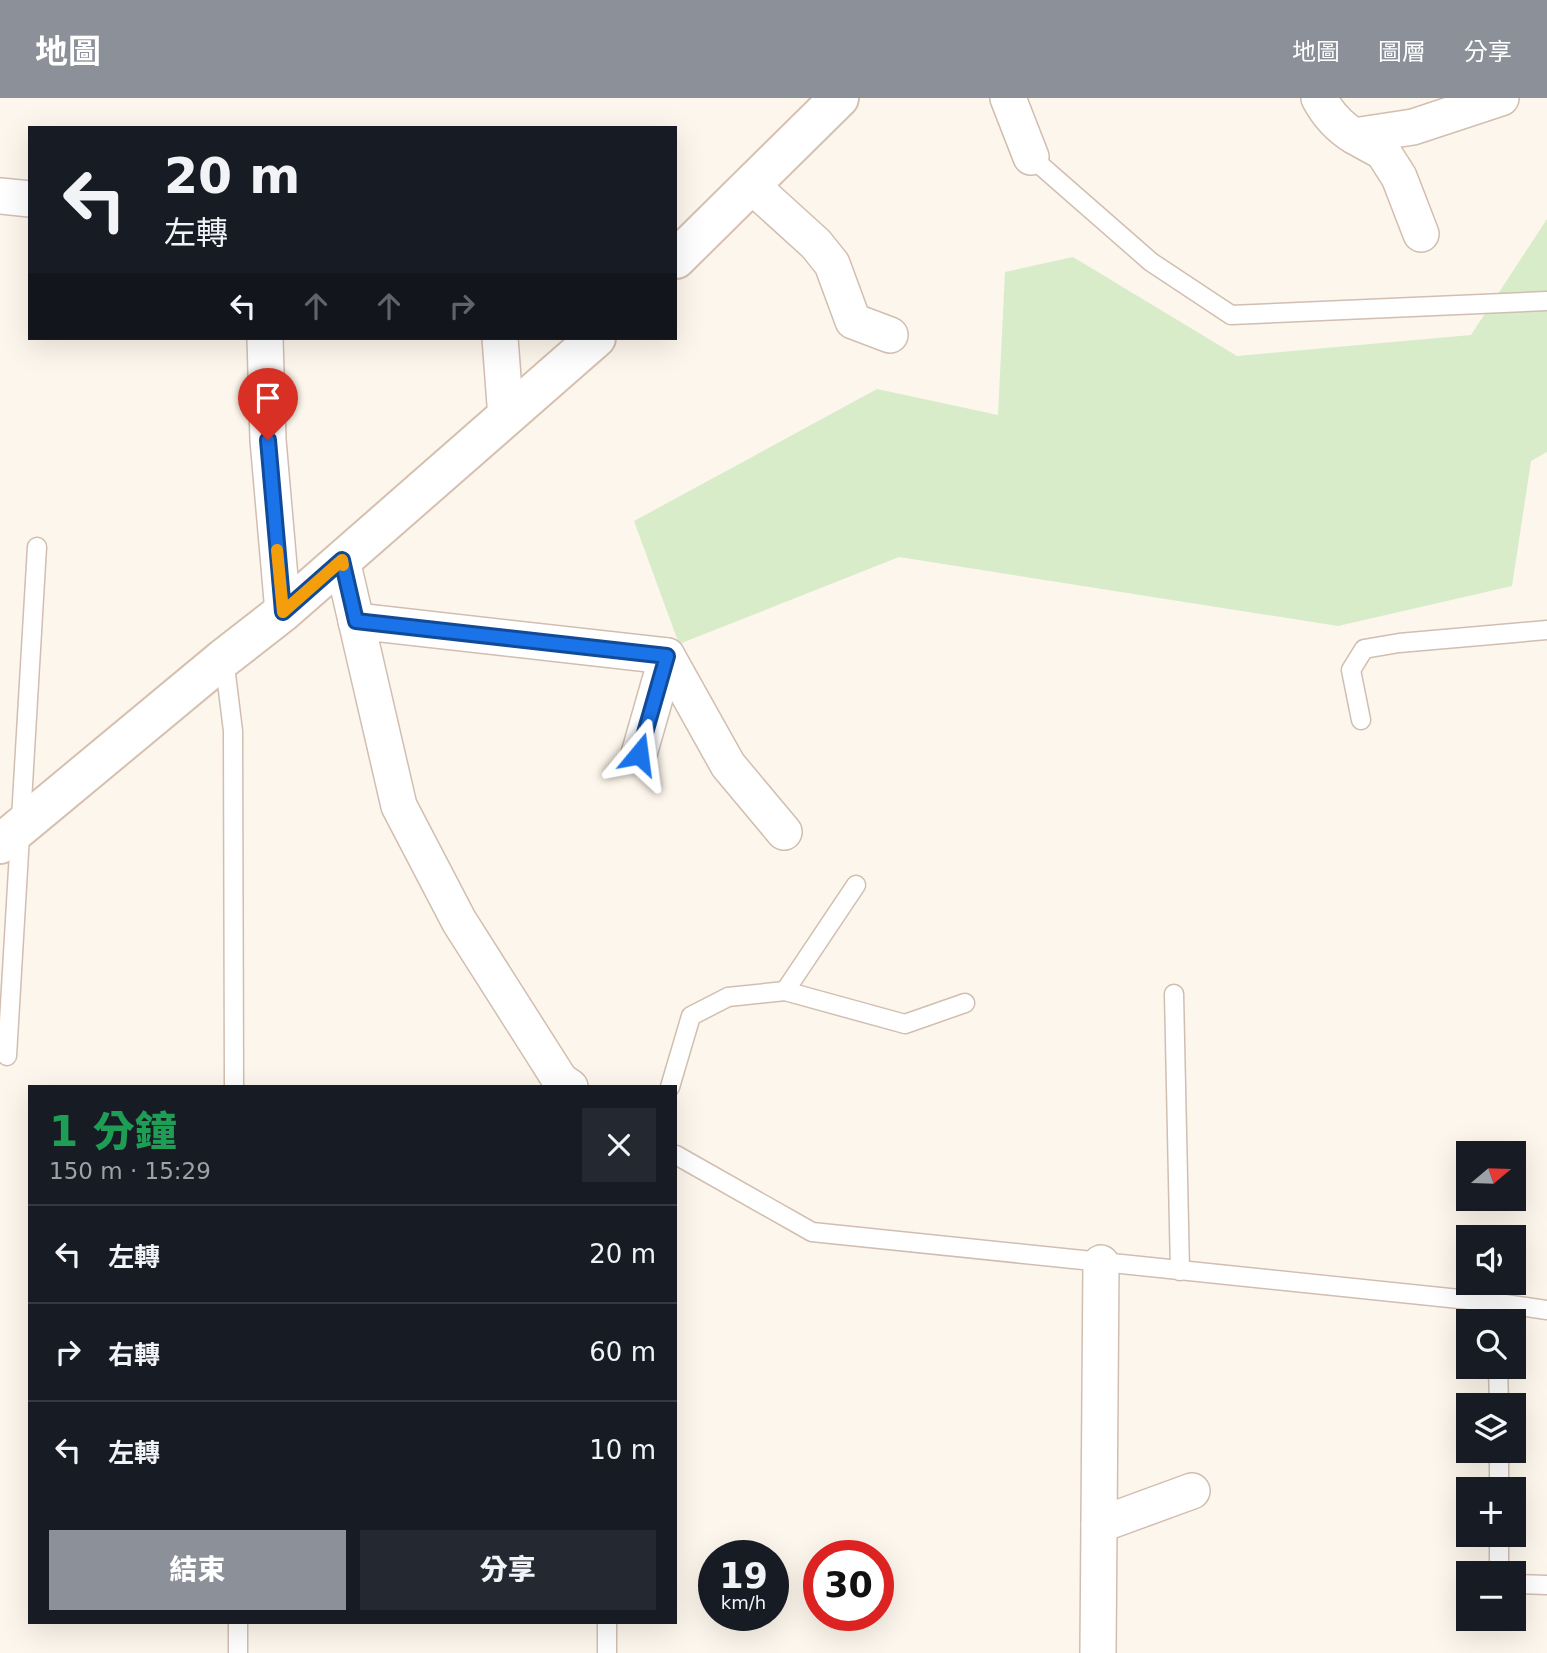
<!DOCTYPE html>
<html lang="zh-TW">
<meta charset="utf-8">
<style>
:root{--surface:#171b24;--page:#242831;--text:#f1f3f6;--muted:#9ea1a6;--line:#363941;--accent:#8c9099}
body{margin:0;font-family:"DejaVu Sans","Noto Sans TC",sans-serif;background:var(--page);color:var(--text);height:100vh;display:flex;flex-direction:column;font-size:26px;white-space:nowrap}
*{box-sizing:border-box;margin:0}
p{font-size:23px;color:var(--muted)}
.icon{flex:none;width:38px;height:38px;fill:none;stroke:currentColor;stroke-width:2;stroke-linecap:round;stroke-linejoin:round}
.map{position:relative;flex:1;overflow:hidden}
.panel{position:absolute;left:28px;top:987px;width:649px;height:539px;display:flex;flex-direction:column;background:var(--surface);border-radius:0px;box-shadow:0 7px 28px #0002}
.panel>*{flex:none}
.top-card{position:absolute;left:28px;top:28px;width:649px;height:214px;border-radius:0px;box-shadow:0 7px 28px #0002;background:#171b24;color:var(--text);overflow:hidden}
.needle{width:46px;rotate:71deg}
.fabs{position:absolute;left:1456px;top:1043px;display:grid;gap:14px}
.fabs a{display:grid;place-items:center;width:70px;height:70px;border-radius:0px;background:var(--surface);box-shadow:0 7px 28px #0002;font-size:35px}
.speed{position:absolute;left:698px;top:1442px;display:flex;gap:14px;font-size:35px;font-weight:700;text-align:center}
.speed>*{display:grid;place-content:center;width:91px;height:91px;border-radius:50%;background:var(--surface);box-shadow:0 7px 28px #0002;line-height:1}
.speed small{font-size:18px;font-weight:400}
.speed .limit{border:10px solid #d22;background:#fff;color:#111}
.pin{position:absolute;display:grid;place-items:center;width:60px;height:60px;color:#fff;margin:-72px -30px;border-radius:50% 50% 50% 0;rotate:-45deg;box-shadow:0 0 7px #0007}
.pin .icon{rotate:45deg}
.me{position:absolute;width:77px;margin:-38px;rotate:16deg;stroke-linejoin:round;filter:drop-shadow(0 0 5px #0008)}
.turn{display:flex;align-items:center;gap:24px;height:147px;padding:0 21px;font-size:32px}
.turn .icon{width:91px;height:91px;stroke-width:2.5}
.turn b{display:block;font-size:49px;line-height:60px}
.lanes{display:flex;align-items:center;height:66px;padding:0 21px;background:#0003;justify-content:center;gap:35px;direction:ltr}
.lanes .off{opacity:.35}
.round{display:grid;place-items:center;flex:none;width:74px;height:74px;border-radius:0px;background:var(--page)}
.summary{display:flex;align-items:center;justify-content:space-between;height:119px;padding:0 21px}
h1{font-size:42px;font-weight:800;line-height:52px;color:#1e9e55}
.cta{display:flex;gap:14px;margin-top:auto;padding:14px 21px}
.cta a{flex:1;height:80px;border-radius:0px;background:var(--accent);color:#fff;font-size:28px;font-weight:800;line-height:80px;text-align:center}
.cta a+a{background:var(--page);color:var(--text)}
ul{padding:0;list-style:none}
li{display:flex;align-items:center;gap:21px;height:98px;padding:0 21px;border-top:2px solid var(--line)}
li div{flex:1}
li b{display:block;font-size:26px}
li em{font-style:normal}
header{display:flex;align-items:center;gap:42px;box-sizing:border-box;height:98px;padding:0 35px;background:var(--accent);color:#fff}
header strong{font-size:33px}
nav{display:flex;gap:38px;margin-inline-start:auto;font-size:24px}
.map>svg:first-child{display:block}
</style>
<header>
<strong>地圖</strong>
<nav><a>地圖</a><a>圖層</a><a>分享</a></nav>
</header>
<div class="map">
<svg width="1547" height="1555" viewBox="0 0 1547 1555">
<rect width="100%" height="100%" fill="#fdf6ec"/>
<polygon fill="#d8ecc9" points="1547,121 1547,354 1531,363 1512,488 1338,528 899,459 679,546 634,423 877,291 998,317 1005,174 1073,159 1237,258 1471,237"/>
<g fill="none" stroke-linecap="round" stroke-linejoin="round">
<g stroke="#d1beb0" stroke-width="21">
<g id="lane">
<polyline points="1031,59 1151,164 1231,217 1547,203"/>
<polyline points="224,560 233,633 234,989"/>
<polyline points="1361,622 1351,572 1364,551 1399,545 1547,532"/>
<polyline points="785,893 856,787"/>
<polyline points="1174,896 1180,1173"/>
<polyline points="7,958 37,449"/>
<polyline points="670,989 691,918 728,899 785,893 905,926 965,905"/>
<polyline points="676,1057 812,1134 1498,1205 1547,1212"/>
<polyline points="1498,1205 1498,1223"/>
<polyline points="1498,1269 1499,1307"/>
<polyline points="1499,1353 1499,1391"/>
<polyline points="1499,1437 1499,1475"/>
<polyline points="1514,1486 1547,1487"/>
<polyline points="238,1524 238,1555"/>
<polyline points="607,1524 607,1555"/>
</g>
</g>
<g stroke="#d1beb0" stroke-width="38">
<g id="street">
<polyline points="1008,0 1031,59"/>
<path d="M1319 0C1328 17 1338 28 1354 38L1413 29 1501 0"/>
<polyline points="1354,38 1383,54 1399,79 1421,136"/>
<polyline points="751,87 816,146 832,166 853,223 890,237"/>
<polyline points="0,98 30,101"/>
<polyline points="265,240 268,342 283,514"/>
<polyline points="500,240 506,320"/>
<polyline points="342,462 399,708 459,823 560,982 570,989"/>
<polyline points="356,523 667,558 728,667 784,734"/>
<polyline points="639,656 667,558"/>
<polyline points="1099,1427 1192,1393"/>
<polyline points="1098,1555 1101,1165"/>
</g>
</g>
<g stroke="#d6c0b0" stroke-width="42">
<g id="secondary">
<polyline points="676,161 839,0"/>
<polyline points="0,746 224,560 283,514 596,240"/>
</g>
</g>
<use href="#lane" stroke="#fff" stroke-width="18"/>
<use href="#street" stroke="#fff" stroke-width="35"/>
<use href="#secondary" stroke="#fff" stroke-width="38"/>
</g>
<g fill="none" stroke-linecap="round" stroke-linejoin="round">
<g stroke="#114b97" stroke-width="18">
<polyline id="route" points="268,342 283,514 342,462 356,523 667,558 639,656"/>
</g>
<use href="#route" stroke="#1a73e8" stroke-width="12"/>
<polyline stroke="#f59e0b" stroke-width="12" points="277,452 283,514 342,462 343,467"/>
</g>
</svg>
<div class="fabs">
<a><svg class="needle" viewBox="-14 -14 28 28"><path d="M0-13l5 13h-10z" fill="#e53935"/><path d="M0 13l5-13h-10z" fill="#9ea1a6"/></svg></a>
<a><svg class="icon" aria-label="sound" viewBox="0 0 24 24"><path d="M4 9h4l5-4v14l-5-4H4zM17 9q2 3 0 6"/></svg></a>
<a><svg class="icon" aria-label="search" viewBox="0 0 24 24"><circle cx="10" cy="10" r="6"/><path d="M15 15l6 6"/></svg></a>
<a><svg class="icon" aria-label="layers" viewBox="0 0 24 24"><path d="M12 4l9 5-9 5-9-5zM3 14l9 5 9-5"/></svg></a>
<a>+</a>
<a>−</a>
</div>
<div class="speed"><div>19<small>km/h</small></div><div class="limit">30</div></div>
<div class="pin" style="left:268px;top:342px;background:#d93025"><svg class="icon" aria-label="arrive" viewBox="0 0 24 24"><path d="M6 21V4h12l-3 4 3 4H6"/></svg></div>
<svg class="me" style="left:639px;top:656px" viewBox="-20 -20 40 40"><path d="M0-17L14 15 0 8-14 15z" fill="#1a73e8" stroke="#fff" stroke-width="4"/></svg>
<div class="top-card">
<div class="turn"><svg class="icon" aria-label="left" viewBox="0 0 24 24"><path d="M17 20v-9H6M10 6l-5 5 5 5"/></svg><div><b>20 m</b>左轉</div></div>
<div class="lanes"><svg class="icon" aria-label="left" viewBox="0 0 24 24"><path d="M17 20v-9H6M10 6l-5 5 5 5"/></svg><svg class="icon off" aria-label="ahead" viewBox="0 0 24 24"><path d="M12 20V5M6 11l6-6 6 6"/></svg><svg class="icon off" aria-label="ahead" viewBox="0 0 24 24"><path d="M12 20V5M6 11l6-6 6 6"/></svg><svg class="icon off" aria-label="right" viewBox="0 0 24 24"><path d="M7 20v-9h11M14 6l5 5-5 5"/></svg></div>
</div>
<section class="panel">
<div class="summary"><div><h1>1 分鐘</h1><p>150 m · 15:29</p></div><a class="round"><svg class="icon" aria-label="close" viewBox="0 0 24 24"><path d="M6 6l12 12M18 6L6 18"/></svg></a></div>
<ul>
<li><svg class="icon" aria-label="left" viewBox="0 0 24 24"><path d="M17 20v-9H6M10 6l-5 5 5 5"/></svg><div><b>左轉</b></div><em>20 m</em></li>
<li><svg class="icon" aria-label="right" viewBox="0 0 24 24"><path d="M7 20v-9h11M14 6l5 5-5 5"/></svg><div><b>右轉</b></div><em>60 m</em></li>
<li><svg class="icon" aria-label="left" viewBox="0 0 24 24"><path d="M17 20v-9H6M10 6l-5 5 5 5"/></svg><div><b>左轉</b></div><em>10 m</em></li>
</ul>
<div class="cta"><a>結束</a><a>分享</a></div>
</section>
</div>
